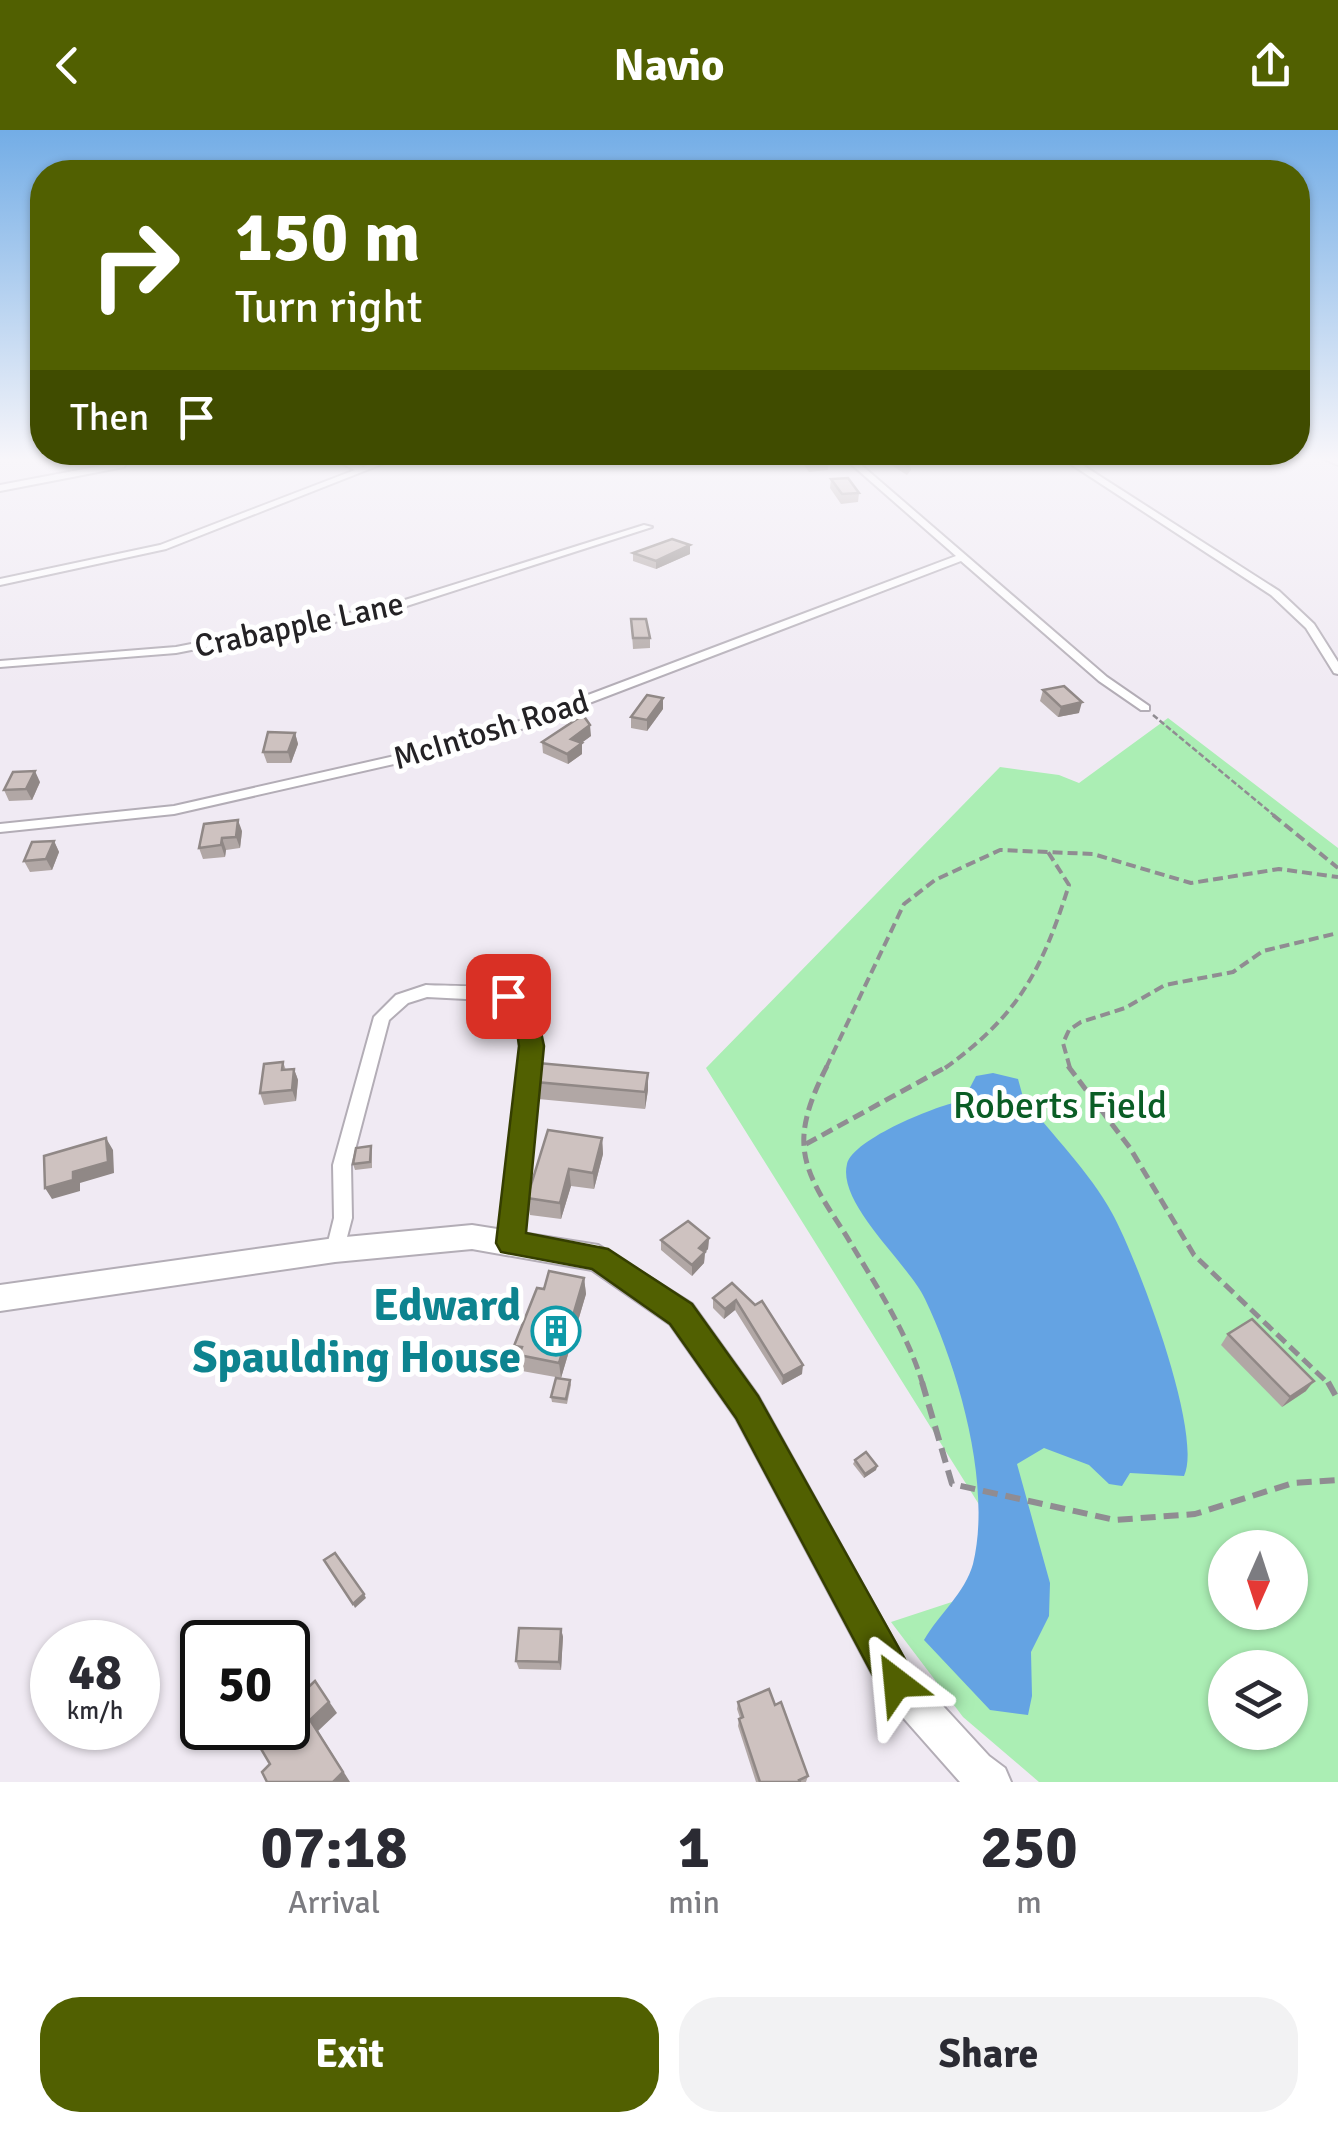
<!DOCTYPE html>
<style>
:root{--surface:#fff;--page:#f2f2f3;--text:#2b2b33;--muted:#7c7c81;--accent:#516001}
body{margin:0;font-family:Signika,sans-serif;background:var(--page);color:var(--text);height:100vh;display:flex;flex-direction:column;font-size:38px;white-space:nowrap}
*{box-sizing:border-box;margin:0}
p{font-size:32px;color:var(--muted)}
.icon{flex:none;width:55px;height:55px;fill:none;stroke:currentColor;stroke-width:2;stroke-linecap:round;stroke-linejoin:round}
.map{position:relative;height:1652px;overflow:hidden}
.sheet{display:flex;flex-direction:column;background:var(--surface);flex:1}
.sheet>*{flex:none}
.top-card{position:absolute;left:30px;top:30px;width:1280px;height:305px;border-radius:40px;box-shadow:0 2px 8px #0004;background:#516001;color:#fff;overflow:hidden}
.needle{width:65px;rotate:183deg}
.buttons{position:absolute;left:1208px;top:1400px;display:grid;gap:20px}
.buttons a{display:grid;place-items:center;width:100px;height:100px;border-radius:50%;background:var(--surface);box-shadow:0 2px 8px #0004;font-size:50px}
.speed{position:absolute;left:30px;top:1490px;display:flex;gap:20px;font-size:50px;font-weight:700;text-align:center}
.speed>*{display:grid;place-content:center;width:130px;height:130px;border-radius:50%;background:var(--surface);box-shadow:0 2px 8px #0004;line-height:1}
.speed small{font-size:25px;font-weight:400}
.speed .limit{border:5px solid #111;border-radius:15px;background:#fff;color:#111}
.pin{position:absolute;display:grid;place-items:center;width:85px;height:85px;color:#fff;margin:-42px;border-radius:20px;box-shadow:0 5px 15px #0006}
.me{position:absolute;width:110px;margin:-55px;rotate:331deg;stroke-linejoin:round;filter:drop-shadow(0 0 8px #0008)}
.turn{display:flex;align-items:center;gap:35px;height:210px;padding:0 40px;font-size:45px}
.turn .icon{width:130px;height:130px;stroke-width:2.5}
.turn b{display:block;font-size:70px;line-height:85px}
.then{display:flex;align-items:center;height:95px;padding:0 40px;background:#0003;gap:20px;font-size:38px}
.eta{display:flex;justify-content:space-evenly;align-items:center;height:170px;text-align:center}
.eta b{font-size:60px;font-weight:700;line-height:70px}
.button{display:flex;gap:20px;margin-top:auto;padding:20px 40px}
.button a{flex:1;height:115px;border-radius:40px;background:var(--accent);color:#fff;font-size:40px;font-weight:700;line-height:115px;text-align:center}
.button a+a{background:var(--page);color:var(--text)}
header{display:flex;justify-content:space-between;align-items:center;height:130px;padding:0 40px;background:var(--accent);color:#fff;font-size:45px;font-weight:700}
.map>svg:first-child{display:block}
</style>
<header><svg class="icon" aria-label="back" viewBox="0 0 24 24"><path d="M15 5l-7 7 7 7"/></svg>Navio<svg class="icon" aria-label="share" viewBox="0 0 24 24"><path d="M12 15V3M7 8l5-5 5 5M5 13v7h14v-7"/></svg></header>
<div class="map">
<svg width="1338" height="1652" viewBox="0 0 1338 1652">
<rect width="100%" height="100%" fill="#f0eaf3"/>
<path fill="#abeeb4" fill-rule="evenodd" d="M1168 588 1338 718V1652H1039L963 1587 891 1492 1025 1448 706 938 1000 637 1059 645 1079 653ZM1225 1418H1290V1482H1225ZM1225 1538H1290V1602H1225Z"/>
<path fill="#64a3e3" d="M993 943 1018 949 1023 967C1051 1004 1090 1042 1112 1083 1136 1126 1204 1304 1184 1346L1130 1343 1122 1356 1109 1354 1089 1335 1044 1318 1017 1334 1050 1453 1049 1486 1031 1522 1032 1566 1028 1585 990 1580 924 1510C939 1484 965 1463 973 1434 992 1356 959 1240 925 1169 908 1133 837 1074 847 1034 853 1009 939 974 963 971L976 946Z"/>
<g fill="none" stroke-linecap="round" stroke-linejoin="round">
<g stroke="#b3adb6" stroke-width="4">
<g id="street">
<polygon points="328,327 339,327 363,337 388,327 400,327 166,419 0,455 0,449 160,415 355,340"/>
<polygon points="843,327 852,327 1107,547 1149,576 1149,580 1141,580 1099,551 961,431 482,614 174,684 0,702 0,694 174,676 474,608 956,426"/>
<polygon points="1060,327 1070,327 1279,461 1314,494 1338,532 1338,544 1334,543 1306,498 1271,465"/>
<polygon points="1323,327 1338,329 1338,335 1324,329"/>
<polygon points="121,332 125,335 124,337 0,361 0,355"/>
<polygon points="644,395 652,397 391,481 176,523 0,537 0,531 176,517 389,475"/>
<path d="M426 855C457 857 512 852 534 875L540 916 520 1113 518 1119 511 1121 504 1119 502 1113 524 916 519 878 505 871 427 867 408 873 389 890 351 1035 352 1088 342 1126 335 1128 328 1126 326 1120 334 1088 333 1035 374 887 396 865Z"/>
</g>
</g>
<g stroke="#b3adb6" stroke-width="4">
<polygon id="secondary" points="472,1095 598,1115 692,1174 758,1266 910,1540 989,1626 1005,1638 1011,1652 960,1652 884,1566 736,1288 670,1194 592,1140 472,1119 335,1132 0,1181 0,1155 335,1108"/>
</g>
<polyline stroke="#908c92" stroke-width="2.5" stroke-dasharray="6 2.5" stroke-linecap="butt" points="1153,585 1276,687"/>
<g stroke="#908c92" stroke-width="4" stroke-dasharray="10 5" stroke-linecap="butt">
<polyline points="1273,685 1338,738"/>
<polyline points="826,938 904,774 935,750 1000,720 1093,724 1191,753 1279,739 1338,747"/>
<path d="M945 938C1019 885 1042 840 1069 755L1048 722"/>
<polyline points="1070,938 1063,913 1069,900 1081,892 1125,878 1165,855 1233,842 1263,821 1338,803"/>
</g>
<g stroke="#908c92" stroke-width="5" stroke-dasharray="12 6" stroke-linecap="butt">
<path d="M827 936C815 960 802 989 804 1016 806 1051 833 1083 850 1112 877 1157 908 1204 923 1255"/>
<polyline points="1068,936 1130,1018 1194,1125 1330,1255"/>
<polyline points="806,1014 948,936"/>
</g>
<g stroke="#908c92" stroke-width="6" stroke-dasharray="15 8" stroke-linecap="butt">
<polyline points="922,1252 952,1354 1115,1390 1195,1384 1293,1353 1338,1350"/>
<polyline points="1328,1252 1338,1270"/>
</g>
<use href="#street" fill="#fff" fill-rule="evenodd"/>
<use href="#secondary" fill="#fff" fill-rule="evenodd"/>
</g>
<g fill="#b1a7a5">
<polygon points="798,327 825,327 829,331 828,340 809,342"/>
<polygon points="878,327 908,327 911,340 907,345"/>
<polygon points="831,349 859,363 858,372 841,374 830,358"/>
<polygon points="690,415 690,424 656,439 633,431 633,423"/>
<polygon points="631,489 650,508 650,518 633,519"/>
<polygon points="1043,560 1079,583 1058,587 1040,571"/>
<polygon points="663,579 647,601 631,598 631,587"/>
<polygon points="295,603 298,614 291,633 267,633 263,622"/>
<polygon points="591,606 581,613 582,624 568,634 543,623 542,612"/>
<polygon points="40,652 32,670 9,671 4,660"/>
<polygon points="242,701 240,718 226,720 225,727 203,729 199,718"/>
<polygon points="54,711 59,722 52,740 30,742 24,731"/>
<polygon points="283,932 286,940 294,939 298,950 296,971 264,975 260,963"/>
<polygon points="648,943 648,960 645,979 538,969 536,952"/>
<polygon points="602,1008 603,1024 594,1059 571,1056 561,1089 530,1085 527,1068"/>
<polygon points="371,1016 372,1022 372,1038 355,1040 353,1034"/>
<polygon points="709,1108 708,1119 705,1122 704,1133 692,1146 661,1120 661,1110"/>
<polygon points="584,1148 586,1164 561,1248 522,1241 521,1232 517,1232 514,1216 544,1159"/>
<polygon points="732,1153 802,1244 782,1255 735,1180 724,1189 713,1178 713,1168"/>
<polygon points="1228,1204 1306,1261 1282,1277 1221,1215"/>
<polygon points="570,1250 571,1255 567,1274 552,1272 551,1267"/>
<polygon points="855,1330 877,1336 876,1340 864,1348 853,1334"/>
<polygon points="561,1499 563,1507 561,1540 519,1539 516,1531"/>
<polygon points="738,1572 775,1575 808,1646 806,1652 756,1652 738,1596 739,1589 740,1588 737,1579"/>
</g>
<g fill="#908886">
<polygon points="690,415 690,424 656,439 656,431"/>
<polygon points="663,568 663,579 647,601 647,590"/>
<polygon points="1082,572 1079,583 1058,587 1061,577"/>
<polygon points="590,595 591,606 572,620 571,609"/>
<polygon points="295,603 298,614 291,633 288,622"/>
<polygon points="582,613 582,624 568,634 567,624"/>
<polygon points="35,641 40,652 32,670 26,659"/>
<polygon points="238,690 242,701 240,718 236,707"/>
<polygon points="222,708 226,720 225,727 221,715"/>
<polygon points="54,711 59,722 52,740 46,729"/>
<polygon points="294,939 298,950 296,971 292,960"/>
<polygon points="648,943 648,960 645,979 645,962"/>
<polygon points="106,1008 113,1020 114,1043 80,1053 80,1061 52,1069 45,1058"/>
<polygon points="602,1008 603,1024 594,1059 593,1043"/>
<polygon points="569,1039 571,1056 561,1089 560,1073"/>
<polygon points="709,1108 708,1119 703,1124 705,1122 704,1133 692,1146 692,1135 699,1118"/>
<polygon points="584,1148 586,1164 561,1248 559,1233"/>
<polygon points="736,1170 735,1180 724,1189 725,1179"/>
<polygon points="803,1235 802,1244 782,1255 783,1246"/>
<polygon points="1314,1251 1306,1261 1282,1277 1290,1267"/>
<polygon points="877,1336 876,1340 864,1348 865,1344"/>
<polygon points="364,1464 366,1468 355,1478 353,1474"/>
<polygon points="561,1499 563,1507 561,1540 559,1532"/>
<polygon points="315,1551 337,1583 318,1601 350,1652 333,1652 310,1590"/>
</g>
<g fill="#cec2c0" stroke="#908886" stroke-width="2.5">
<polygon points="805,327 825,327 829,331 810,333"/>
<polygon points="894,327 908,327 912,331 908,336"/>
<polygon points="848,348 859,363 842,364 831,349"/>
<polygon points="672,409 690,415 656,431 633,423"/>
<polygon points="631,489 646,489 650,508 633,508"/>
<polygon points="1064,556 1082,572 1061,577 1043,560"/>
<polygon points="647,565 663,568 647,590 631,587"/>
<polygon points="583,585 590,595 571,609 582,613 567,624 542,612"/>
<polygon points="268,602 295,603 288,622 263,622"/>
<polygon points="35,641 26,659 4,660 13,642"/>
<polygon points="238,690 236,707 222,708 221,715 199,718 204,694"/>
<polygon points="54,711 46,729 24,731 32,712"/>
<polygon points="283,932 282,940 294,939 292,960 260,963 264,934"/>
<polygon points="538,933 648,943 645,962 536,952"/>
<polygon points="548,1000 602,1008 593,1043 569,1039 560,1073 527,1068"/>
<polygon points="106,1008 108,1032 73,1042 73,1050 45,1058 44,1026"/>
<polygon points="371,1016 370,1032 353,1034 356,1018"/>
<polygon points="688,1091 709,1108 699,1118 705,1122 692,1135 661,1110"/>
<polygon points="549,1141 584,1148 559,1233 519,1225 522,1217 514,1216 537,1158 544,1159"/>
<polygon points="732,1153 755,1175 762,1171 803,1235 783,1246 736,1170 725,1179 713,1168"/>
<polygon points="1252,1189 1314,1251 1290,1267 1228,1204"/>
<polygon points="556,1248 570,1250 566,1269 551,1267"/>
<polygon points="866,1322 877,1336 865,1344 855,1330"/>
<polygon points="335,1423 364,1464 353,1474 324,1430"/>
<polygon points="519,1498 561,1499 559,1532 516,1531"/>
<polygon points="315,1551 329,1572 310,1590 343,1642 333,1652 267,1652 262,1642 270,1634 254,1607 264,1598 288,1598 288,1576"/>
<polygon points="769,1559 775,1575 781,1572 808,1646 799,1650 800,1652 760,1652 739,1589 743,1587 738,1572"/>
</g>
<linearGradient id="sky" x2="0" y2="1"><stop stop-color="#73ade6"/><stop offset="0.59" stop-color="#f8f6fa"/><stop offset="1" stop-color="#f8f6fa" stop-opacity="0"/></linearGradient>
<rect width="1338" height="558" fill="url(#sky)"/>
<polygon fill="#516001" stroke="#353e01" stroke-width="2.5" points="508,857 534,869 544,916 526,1103 608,1119 692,1174 758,1266 911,1540 916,1553 911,1566 897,1572 884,1566 736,1288 670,1194 592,1139 501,1122 496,1113 519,916 514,880 496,866"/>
<defs>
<g id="building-ring" transform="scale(2.5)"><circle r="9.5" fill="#fff" stroke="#0f9aa8" stroke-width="1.5"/><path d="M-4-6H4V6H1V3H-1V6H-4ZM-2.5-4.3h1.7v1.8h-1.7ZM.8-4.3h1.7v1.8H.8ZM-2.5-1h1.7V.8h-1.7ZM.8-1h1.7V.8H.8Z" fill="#0f9aa8"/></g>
</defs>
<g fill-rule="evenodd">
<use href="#building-ring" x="556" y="1201"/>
</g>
<g text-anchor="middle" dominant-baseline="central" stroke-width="10" stroke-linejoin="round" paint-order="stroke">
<g font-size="32" fill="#242225" stroke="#fff">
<text transform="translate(299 495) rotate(-12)">Crabapple Lane</text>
<text transform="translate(491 600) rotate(-17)">McIntosh Road</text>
</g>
<g font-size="38" fill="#0a5d25" stroke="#fff">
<text x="1060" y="975">Roberts Field</text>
</g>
<g font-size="45" font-weight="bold" fill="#0d838f" stroke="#fff" text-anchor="end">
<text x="521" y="1175">Edward<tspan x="521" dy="52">Spaulding House</tspan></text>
</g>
</g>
</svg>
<div class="buttons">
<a><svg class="needle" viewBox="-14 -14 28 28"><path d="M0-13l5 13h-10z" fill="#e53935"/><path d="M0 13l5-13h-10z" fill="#7c7c81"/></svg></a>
<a><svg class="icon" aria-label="layers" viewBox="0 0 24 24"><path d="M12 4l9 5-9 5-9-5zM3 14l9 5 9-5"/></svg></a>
</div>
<div class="speed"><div>48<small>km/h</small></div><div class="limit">50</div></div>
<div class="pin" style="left:508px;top:866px;background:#d93025"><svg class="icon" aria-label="arrive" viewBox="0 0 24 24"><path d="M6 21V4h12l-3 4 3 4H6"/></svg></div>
<svg class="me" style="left:897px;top:1553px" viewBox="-20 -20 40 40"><path d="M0-17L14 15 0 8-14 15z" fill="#516001" stroke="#fff" stroke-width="4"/></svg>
<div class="top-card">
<div class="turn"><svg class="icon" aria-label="right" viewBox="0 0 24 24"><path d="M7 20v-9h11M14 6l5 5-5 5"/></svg><div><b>150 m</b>Turn right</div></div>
<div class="then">Then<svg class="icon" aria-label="arrive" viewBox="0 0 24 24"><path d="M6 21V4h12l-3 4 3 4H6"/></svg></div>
</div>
</div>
<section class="sheet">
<div class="eta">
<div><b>07:18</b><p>Arrival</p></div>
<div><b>1</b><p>min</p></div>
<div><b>250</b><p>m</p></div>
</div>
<div class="button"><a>Exit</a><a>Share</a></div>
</section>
